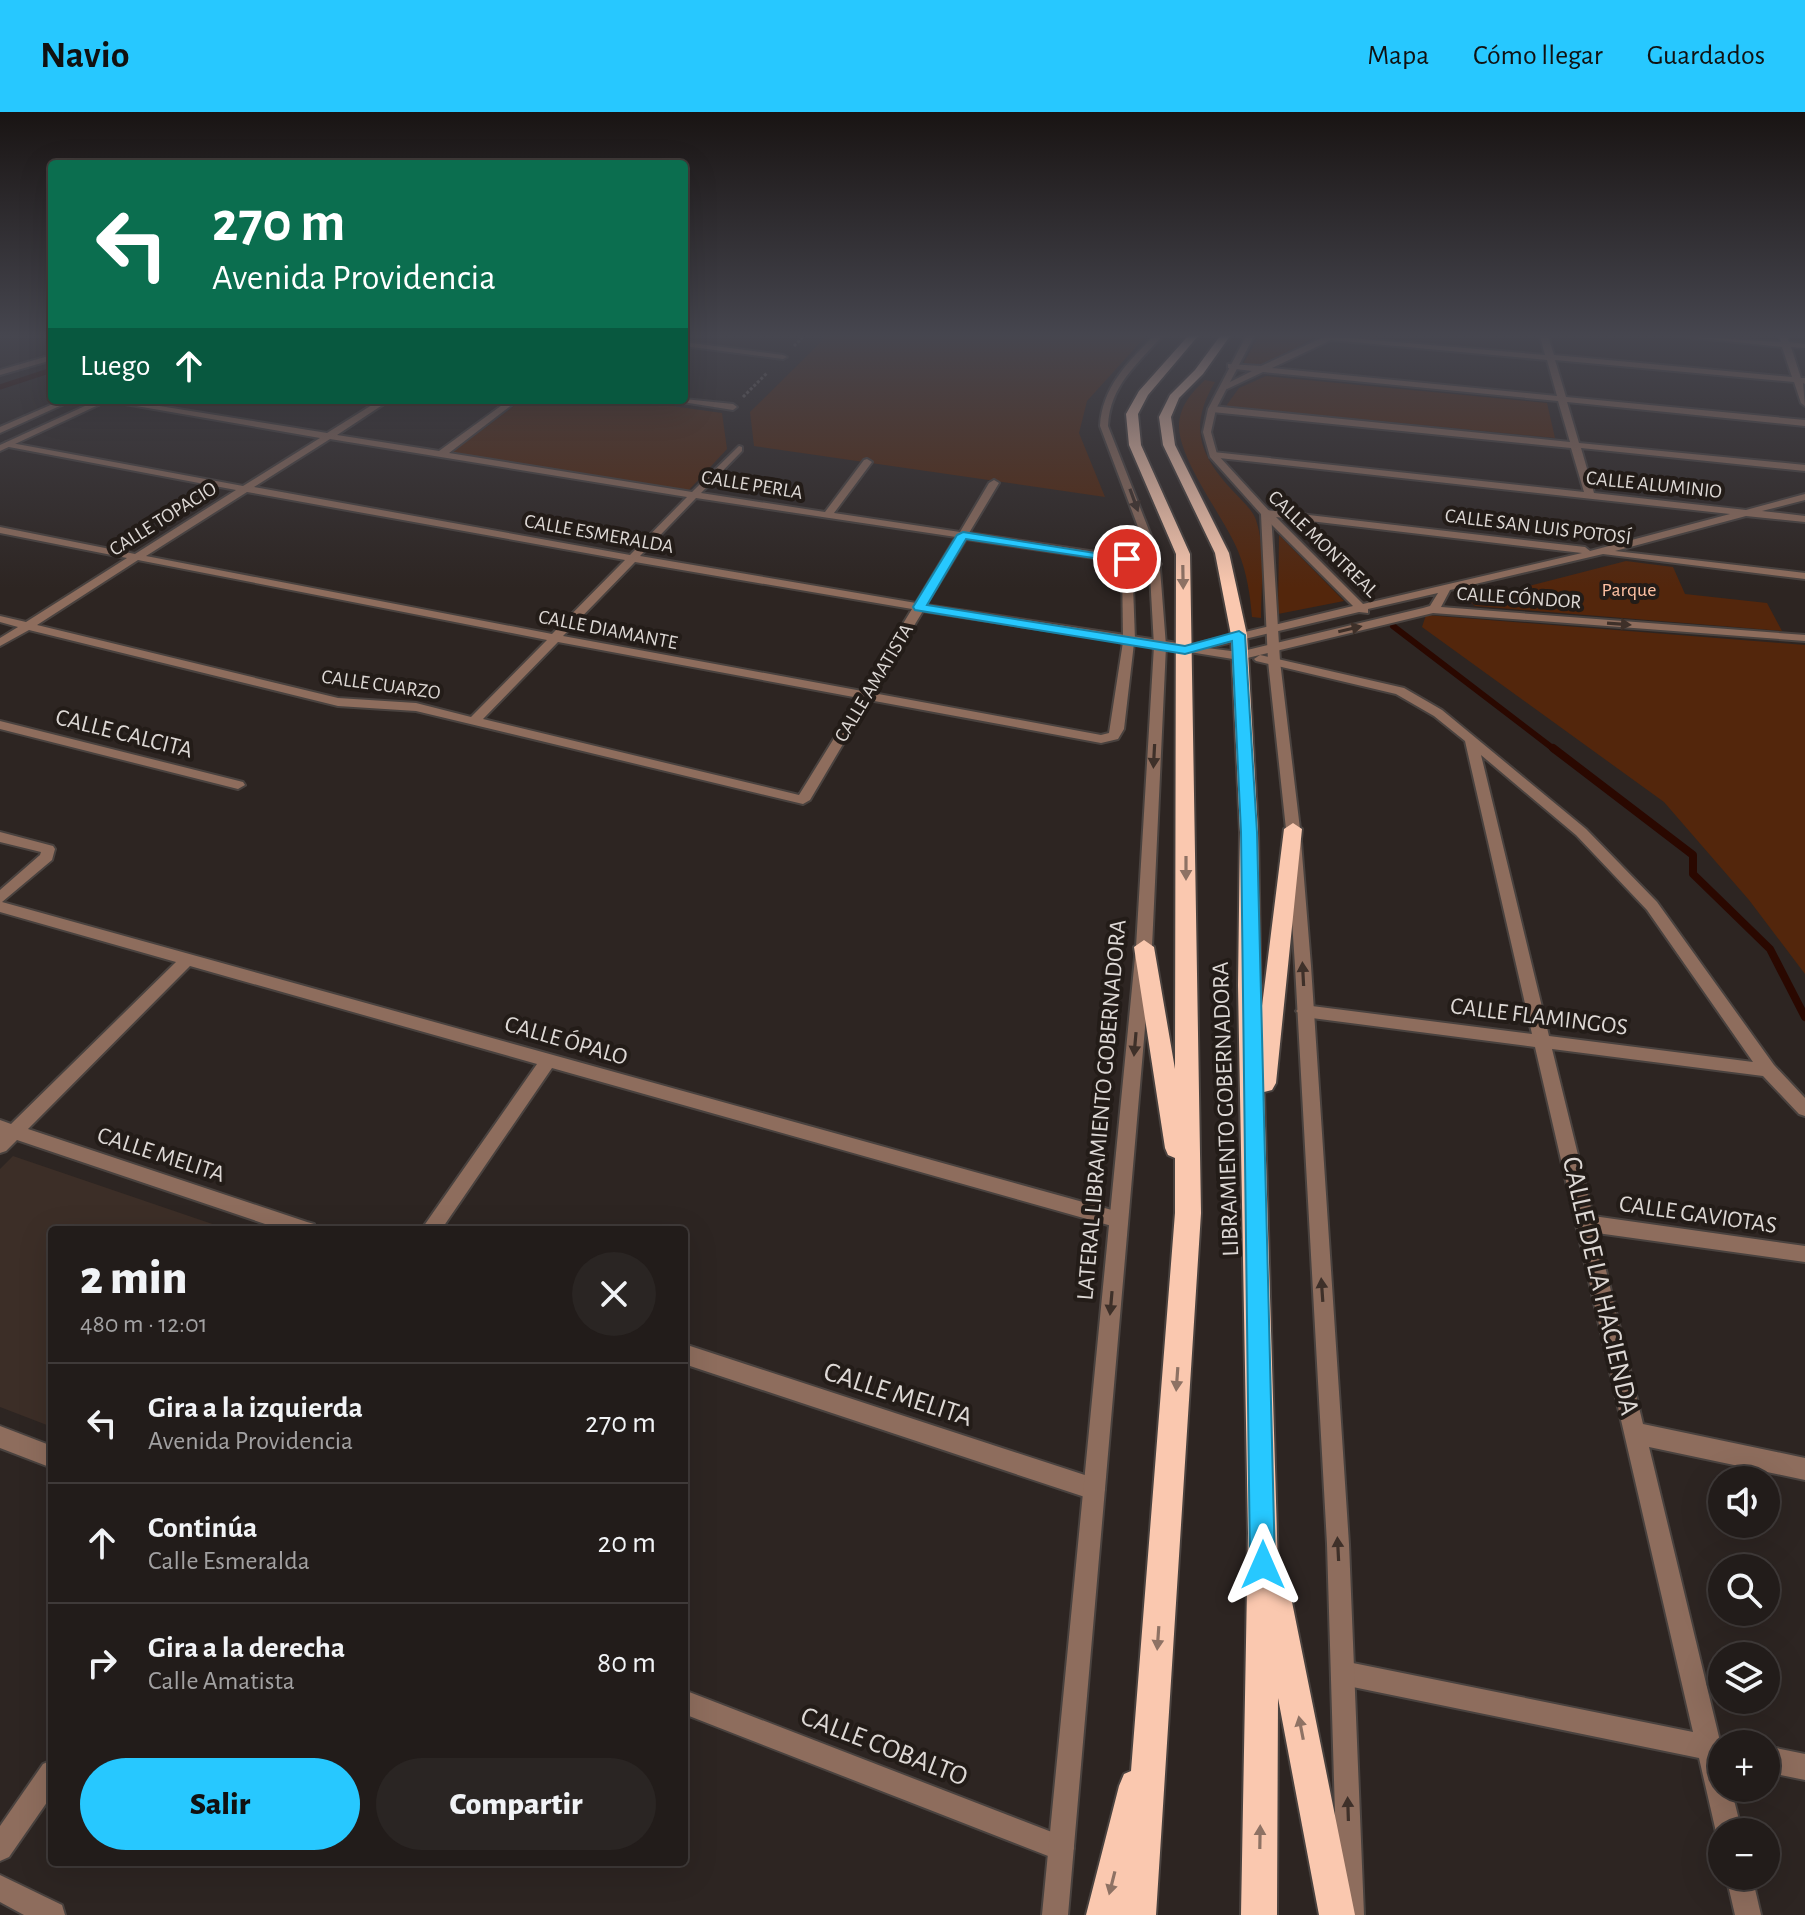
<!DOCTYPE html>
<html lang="es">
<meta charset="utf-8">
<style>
:root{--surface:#221c1a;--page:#2a2523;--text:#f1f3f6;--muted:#a2a1a2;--line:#3f3a39;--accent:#27c8ff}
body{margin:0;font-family:"Alegreya Sans",sans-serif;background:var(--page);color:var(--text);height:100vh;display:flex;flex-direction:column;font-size:30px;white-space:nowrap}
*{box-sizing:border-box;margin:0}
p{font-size:26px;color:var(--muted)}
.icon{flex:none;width:44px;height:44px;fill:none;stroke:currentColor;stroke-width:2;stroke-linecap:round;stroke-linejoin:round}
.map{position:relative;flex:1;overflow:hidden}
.drawer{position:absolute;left:48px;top:1114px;width:640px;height:640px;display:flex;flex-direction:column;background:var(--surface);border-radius:8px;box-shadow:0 8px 32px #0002,0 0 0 2px var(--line)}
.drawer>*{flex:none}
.guide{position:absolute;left:48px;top:48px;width:640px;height:244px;border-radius:8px;box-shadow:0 8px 32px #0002,0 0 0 2px var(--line);background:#0b6e4f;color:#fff;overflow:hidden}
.tools{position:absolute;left:1708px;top:1354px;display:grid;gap:16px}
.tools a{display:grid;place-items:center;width:72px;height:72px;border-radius:50%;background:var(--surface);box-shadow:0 8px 32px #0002,0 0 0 2px var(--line);font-size:40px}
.pin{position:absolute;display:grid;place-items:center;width:68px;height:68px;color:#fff;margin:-34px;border:4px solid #fff;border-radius:50%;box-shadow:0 2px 8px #0007}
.me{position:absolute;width:88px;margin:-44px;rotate:0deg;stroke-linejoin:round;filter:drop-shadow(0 0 6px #0008)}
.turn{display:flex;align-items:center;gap:28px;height:168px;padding:0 32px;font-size:36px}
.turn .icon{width:104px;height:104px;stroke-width:2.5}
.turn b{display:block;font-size:56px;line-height:68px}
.then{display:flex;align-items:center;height:76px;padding:0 32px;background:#0003;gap:16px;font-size:30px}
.round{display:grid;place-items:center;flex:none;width:84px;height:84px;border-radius:42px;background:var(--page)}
.headline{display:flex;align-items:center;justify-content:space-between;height:136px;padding:0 32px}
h1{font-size:48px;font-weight:800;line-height:60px}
.primary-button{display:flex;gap:16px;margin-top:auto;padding:16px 32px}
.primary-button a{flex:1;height:92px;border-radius:48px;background:var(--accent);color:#111;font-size:32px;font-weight:800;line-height:92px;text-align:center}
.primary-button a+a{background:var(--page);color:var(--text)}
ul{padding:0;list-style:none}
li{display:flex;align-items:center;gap:24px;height:120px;padding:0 32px;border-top:2px solid var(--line)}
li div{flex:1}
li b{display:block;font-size:30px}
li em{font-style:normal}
header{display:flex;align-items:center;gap:48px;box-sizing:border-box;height:112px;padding:0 40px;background:var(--accent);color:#111}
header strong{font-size:38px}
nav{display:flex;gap:44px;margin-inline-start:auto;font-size:28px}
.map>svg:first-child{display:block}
</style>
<header>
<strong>Navio</strong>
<nav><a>Mapa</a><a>Cómo llegar</a><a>Guardados</a></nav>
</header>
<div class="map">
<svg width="1805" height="1803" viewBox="0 0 1805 1803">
<rect width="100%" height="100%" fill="#2d2522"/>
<polygon fill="#3c2e27" points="13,1044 230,1118 52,1118 52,1315 0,1295 0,1057"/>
<g fill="#53260c">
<polygon points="827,224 1146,224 1087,289 1079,321 1105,385 754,334 750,300"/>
<polygon points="1259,224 1316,224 1264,255 1243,252"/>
<polygon points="1266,264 1547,291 1555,326 1226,294 1239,276"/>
<path d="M1205 268 1215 270C1188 315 1200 344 1233 379 1241 388 1252 397 1256 408 1266 438 1261 475 1261 506L1252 505C1250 482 1247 461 1238 439 1224 405 1180 350 1179 315 1179 295 1191 281 1205 268Z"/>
<polygon points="522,288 629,288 722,301 727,337 689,378 450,342"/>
<polygon points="1279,423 1344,489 1278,502"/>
<polygon points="1626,449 1673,455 1685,482 1767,491 1782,519 1475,494 1470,489"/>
<polygon points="1426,503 1805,533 1805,862 1749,788 1664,690 1422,515"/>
</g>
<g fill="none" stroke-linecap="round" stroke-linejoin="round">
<polyline stroke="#2a0800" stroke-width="5" points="0,275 52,258"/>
<polyline stroke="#2a0800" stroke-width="6" points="1393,514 1555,638"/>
<polyline stroke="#2a0800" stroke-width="8" points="1553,636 1693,743 1693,762 1770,837 1805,905"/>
<g stroke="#49423f" stroke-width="4">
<g id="minor">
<path d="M1326 224 1545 243 1540 224H1548L1554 243 1792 265 1782 235 1679 224 1781 230 1779 224H1787L1789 230 1805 232V236L1791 235 1801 266H1805V272L1803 271 1805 294 1801 291 1794 270 1555 248 1566 285 1805 308V314L1567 290 1579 331 1805 353V359L1581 336 1594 381 1746 398 1805 382V388L1762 399 1805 404V410L1746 404 1615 439 1805 461V467L1603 442 1450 478 1441 495 1805 523V529L1433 501 1239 548 1134 531 1124 617 1118 627 1101 631 869 588 810 688 803 692 416 599 338 594 29 518 0 534V526L18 515 0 510V504L26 510 127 446 0 421V415L135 442 236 378 9 335 6 334V330L243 374 320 326 102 288H122L327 321 380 288H390L337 323 439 339 509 288H518L449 341 692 380 739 334 742 335V339L701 381 825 400 864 348 867 347 872 350 834 401 960 420 989 371 994 368 999 371 969 421 1156 449 1161 452 1156 455 966 427 926 493 1191 533 1353 494 1262 403V399L1266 398 1585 435 1590 439 1730 402 1210 345V341L1213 340 1584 380 1571 336 1212 300 1208 297 1212 294 1570 330 1558 289 1263 260 1227 277 1220 275 1252 259 1228 256V252L1261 254ZM1331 228 1547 248 1557 284 1272 256ZM330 327 687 385 630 443 254 375ZM247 380 625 448 552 522 146 444ZM696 386 956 425 916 491 640 444ZM1276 405 1582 441 1363 492ZM138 448 547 528 471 605 416 591 338 586 37 513ZM635 450 912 497 862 579 563 524ZM1438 481 1430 494 1423 496 1239 540 1207 536 1359 500 1368 501V497ZM923 499 1123 530 1109 621 1101 623 873 581ZM558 530 859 586 799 683 483 607Z"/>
<polygon points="684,230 783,243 787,245 783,247 684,234"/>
<polygon points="52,243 52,248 0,263 0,258"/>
<polygon points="684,287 733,292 737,295 733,298 670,288"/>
<path d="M1260 543 1404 576 1442 598 1586 717 1657 790 1774 953 1805 986V1004L1799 1002 1763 964 1552 937 1593 1104 1805 1134V1150L1597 1121 1643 1312 1805 1346V1368L1649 1335 1719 1625 1732 1632H1722V1676H1731L1742 1720H1722V1730L1716 1720 1699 1646 1343 1573 1335 1569 1331 1561 1335 1553 1343 1549 1693 1620 1535 935 1304 905 1296 899 1304 893 1532 922 1465 629 1434 604 1396 582 1256 549 1254 547ZM1481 643 1576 723 1647 798 1753 950 1549 924Z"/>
<polygon points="0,609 243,670 245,673 238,677 0,617"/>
<polygon points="0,720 53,734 55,737 52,748 2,790 1119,1100 1126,1102 1128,1108 1126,1114 1119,1116 552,956 441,1118 421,1118 537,952 190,854 28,1017 307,1110 314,1112 316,1118 283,1118 17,1028 6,1039 0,1041 0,1008 11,1012 176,850 0,800 0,778 40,743 41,740 0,730"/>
<polygon points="684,1232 1094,1366 1102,1369 1105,1377 1102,1385 1094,1388 684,1252"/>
<polygon points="0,1314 52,1334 52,1356 0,1336"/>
<polygon points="684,1578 1070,1727 1074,1736 1070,1745 1061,1749 684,1602"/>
<polygon points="1766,1634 1805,1642 1805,1668 1766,1660"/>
<polygon points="52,1648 52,1683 9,1745 0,1749 0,1714 43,1652"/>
<polygon points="0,1763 62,1793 65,1803 24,1803 0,1790"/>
<polygon points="1726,1764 1752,1764 1761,1803 1735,1803"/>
</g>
</g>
<g stroke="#49423f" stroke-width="4">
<g id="tertiary">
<path d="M1154 224H1162C1137 253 1110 273 1108 314L1159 444 1166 534 1152 835 1068 1803H1042L1136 835 1154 534 1149 444 1100 314C1102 275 1128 250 1154 224Z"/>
<polygon points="1246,224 1254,224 1216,297 1211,320 1217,342 1271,401 1280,549 1300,717 1311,854 1349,1432 1364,1803 1338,1803 1327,1432 1295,854 1286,717 1268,549 1261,402 1210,345 1203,320 1208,297"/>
<polygon points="62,288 73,288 0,321 0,315"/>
<polygon points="98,288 109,288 0,339 0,333"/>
<polygon points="1127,444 1132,447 1135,528 1129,531 1123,528 1122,447"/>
</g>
</g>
<g stroke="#49423f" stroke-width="4">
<g id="trunk">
<polygon points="1188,224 1198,224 1148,283 1138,302 1141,333 1190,442 1201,1101 1156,1803 1086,1803 1119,1674 1124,1662 1131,1659 1175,1101 1175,1046 1168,1043 1165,1036 1134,835 1144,828 1154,835 1175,957 1176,442 1129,333 1126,302 1139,279"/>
<polygon points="1220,224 1230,224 1203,262 1179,286 1171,305 1175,333 1229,441 1247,523 1258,720 1261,902 1284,717 1293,711 1302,717 1276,971 1272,978 1264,980 1278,1457 1283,1459 1288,1470 1355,1803 1319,1803 1278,1586 1277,1803 1241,1803 1248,1421 1238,873 1240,720 1231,523 1215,441 1163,333 1159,305 1170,283 1195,258"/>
</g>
</g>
<g stroke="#726b68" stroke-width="3" stroke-dasharray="3 2" stroke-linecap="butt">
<polyline points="794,234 804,224"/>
<polyline points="743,285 767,261"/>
</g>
<use href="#minor" fill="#8e6d5d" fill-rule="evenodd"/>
<use href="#tertiary" fill="#8e6d5d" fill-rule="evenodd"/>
<use href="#trunk" fill="#fac8af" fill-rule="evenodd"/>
</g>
<defs><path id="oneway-solid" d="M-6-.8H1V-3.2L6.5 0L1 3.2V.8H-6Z" transform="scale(2)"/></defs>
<g fill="#3e3029">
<use href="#oneway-solid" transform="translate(1134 388) rotate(70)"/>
<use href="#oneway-solid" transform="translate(1619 512) rotate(4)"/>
<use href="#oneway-solid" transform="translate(1350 517) rotate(-13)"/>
<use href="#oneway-solid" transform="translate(1154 644) rotate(93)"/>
<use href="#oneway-solid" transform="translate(1303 862) rotate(-93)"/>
<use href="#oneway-solid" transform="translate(1135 932) rotate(95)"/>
<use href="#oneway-solid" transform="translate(1322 1178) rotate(-94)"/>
<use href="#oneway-solid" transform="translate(1111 1191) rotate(95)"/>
<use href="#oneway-solid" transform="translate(1338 1437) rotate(-93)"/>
<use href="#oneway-solid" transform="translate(1348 1697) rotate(-92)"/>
</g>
<g fill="#8e7264">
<use href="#oneway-solid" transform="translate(1183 465) rotate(89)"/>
<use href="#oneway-solid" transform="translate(1186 756) rotate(90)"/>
<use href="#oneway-solid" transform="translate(1177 1267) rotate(94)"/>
<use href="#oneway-solid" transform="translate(1158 1526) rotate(94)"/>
<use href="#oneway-solid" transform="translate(1301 1616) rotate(-101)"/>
<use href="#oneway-solid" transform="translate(1260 1725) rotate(-89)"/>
<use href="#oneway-solid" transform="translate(1112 1771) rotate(104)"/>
</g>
<linearGradient id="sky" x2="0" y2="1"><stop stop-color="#191413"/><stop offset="0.47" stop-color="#46464f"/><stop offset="1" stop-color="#46464f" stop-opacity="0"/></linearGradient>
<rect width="1805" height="476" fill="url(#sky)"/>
<polygon fill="#27c8ff" stroke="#1982a6" stroke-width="2" points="963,420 1133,447 1127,451 966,427 927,493 1185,534 1239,519 1245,523 1257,720 1275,1453 1272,1462 1263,1466 1253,1462 1250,1453 1241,720 1232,529 1185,542 915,498 913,495 957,423"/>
<g text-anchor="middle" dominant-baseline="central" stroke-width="8" stroke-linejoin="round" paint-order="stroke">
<g font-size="20" fill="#ddd8d5" stroke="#231c18">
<text transform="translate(752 373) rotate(9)">CALLE PERLA</text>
<text transform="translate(1654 373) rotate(6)">CALLE ALUMINIO</text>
<text transform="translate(163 407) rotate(-32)">CALLE TOPACIO</text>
<text transform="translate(1538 415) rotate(7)">CALLE SAN LUIS POTOSÍ</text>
<text transform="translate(599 422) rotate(10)">CALLE ESMERALDA</text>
<text transform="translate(1323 432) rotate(44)">CALLE MONTREAL</text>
<text transform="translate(1519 486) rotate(4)">CALLE CÓNDOR</text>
<text transform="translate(608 518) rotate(11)">CALLE DIAMANTE</text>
<text transform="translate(874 571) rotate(-59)">CALLE AMATISTA</text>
<text transform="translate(381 573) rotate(8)">CALLE CUARZO</text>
</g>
<g font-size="20" fill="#fec1a3" stroke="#231c18">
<text x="1629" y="478">Parque</text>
</g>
<g font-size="24" fill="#ddd8d5" stroke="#231c18">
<text transform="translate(124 622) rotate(14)">CALLE CALCITA</text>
<text transform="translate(1539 905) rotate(7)">CALLE FLAMINGOS</text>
<text transform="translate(566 929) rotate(16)">CALLE ÓPALO</text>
<text transform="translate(1226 997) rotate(-92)">LIBRAMIENTO GOBERNADORA</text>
<text transform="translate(1102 998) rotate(-85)">LATERAL LIBRAMIENTO GOBERNADORA</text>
<text transform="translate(161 1043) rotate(18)">CALLE MELITA</text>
<text transform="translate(1698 1103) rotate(8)">CALLE GAVIOTAS</text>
</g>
<g font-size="28" fill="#ddd8d5" stroke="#231c18">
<text transform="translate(1600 1174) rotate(77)">CALLE DE LA HACIENDA</text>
<text transform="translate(898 1283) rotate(18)">CALLE MELITA</text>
<text transform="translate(884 1635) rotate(21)">CALLE COBALTO</text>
</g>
</g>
</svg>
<div class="tools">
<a><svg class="icon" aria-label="sound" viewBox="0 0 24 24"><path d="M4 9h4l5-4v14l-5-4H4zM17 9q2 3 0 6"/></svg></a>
<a><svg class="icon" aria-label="search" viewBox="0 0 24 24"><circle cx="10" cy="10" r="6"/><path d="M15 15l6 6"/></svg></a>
<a><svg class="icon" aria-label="layers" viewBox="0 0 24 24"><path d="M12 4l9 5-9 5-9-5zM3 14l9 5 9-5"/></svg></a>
<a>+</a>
<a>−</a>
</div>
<div class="pin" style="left:1127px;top:447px;background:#d93025"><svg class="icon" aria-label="arrive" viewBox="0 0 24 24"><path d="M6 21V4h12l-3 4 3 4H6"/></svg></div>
<svg class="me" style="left:1263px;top:1453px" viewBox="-20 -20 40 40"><path d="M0-17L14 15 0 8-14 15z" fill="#27c8ff" stroke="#fff" stroke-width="4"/></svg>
<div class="guide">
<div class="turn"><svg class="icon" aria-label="left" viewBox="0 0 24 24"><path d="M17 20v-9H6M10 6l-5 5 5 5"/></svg><div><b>270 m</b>Avenida Providencia</div></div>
<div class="then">Luego<svg class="icon" aria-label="ahead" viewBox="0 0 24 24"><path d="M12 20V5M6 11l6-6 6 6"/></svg></div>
</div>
<section class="drawer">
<div class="headline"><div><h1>2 min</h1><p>480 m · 12:01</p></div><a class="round"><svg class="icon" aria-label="close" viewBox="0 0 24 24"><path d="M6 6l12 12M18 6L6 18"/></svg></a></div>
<ul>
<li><svg class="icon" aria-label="left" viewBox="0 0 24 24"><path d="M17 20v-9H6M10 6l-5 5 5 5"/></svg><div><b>Gira a la izquierda</b><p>Avenida Providencia</p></div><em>270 m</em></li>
<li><svg class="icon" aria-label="ahead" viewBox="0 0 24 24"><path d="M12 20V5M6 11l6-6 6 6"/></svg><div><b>Continúa</b><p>Calle Esmeralda</p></div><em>20 m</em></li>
<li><svg class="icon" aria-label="right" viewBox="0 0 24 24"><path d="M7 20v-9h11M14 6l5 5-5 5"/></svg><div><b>Gira a la derecha</b><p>Calle Amatista</p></div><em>80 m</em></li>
</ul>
<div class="primary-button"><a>Salir</a><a>Compartir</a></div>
</section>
</div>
